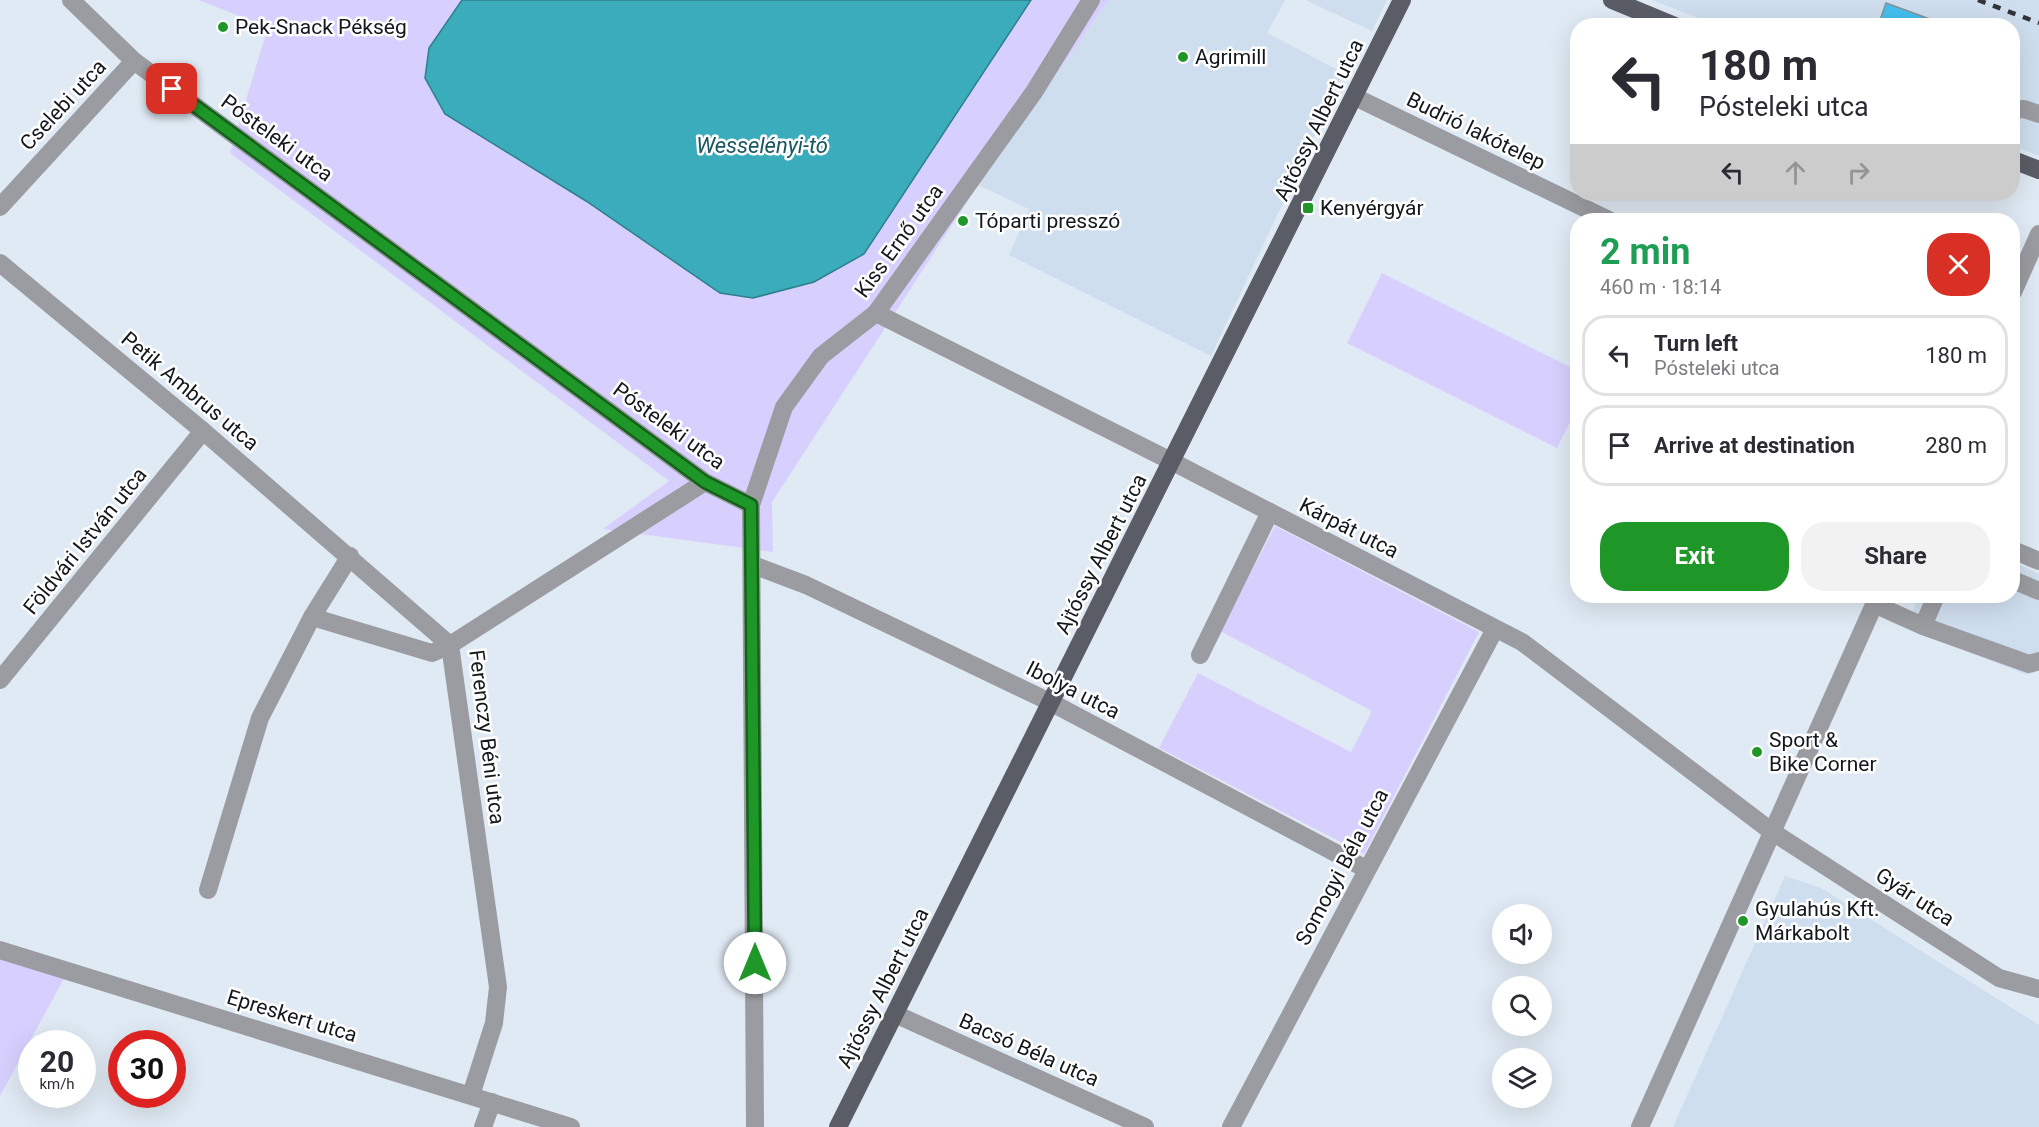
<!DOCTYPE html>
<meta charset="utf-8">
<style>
:root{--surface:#fff;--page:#f2f2f3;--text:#2b2b33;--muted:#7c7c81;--line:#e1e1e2;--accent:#1e9728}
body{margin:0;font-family:Roboto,sans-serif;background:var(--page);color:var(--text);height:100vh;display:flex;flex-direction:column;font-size:22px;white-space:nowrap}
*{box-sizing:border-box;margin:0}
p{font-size:20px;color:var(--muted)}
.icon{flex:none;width:33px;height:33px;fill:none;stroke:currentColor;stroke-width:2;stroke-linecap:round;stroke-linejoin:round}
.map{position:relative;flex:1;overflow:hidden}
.details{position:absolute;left:1570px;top:213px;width:450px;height:390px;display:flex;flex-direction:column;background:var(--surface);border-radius:24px;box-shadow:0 6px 24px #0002}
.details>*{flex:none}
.top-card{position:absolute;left:1570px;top:18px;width:450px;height:183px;border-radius:24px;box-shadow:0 6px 24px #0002;background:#fff;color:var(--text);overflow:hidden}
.fabs{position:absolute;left:1492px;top:904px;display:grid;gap:12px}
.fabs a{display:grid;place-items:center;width:60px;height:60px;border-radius:50%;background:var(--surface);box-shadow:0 6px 24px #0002;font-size:30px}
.speed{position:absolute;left:18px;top:1030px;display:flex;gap:12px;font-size:30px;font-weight:700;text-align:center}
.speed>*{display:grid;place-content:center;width:78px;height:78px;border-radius:50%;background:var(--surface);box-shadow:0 6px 24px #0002;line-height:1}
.speed small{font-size:15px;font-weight:400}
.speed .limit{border:9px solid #d22;background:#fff;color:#111}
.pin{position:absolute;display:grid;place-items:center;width:51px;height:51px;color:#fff;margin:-26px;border-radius:12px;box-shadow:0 3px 9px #0006}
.me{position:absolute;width:66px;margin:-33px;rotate:0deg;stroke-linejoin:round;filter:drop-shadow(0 0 4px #0008)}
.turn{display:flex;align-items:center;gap:21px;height:126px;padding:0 30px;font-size:27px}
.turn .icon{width:78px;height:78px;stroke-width:2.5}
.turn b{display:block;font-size:42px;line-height:51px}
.lanes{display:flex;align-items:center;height:57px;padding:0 30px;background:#0003;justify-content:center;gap:30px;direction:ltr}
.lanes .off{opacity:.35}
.round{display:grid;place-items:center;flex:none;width:63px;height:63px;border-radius:24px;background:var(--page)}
.headline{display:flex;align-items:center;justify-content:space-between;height:102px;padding:0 30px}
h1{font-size:36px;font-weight:700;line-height:45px;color:#1e9e55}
.primary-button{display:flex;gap:12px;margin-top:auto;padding:12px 30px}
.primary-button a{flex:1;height:69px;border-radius:24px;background:var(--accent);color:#fff;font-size:24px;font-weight:700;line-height:69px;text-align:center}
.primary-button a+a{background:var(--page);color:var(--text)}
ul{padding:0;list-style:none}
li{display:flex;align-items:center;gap:18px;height:81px;margin:0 12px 9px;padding:0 18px;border:3px solid var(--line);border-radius:24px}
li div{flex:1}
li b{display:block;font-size:22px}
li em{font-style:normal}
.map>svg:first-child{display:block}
</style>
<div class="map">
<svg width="2039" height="1127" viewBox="0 0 2039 1127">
<rect width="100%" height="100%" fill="#e0eaf4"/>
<g fill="#cfdeee">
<polygon points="1109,0 1285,0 1267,33 1344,73 1211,356 1009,255 1029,209 978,185"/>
<polygon points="1305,0 1387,0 1372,31"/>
<polygon points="1652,0 2039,0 2039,156 2013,145 2013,26 1716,25"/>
<polygon points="2013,562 2039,574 2039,670 2027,675 1905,627 1920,596 2013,596"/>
<polygon points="1785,876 1821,888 2039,1025 2039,1127 1673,1127"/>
</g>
<g fill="#d7d0fe">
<polygon points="198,0 1109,0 978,185 772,502 773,552 603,529 669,481 230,153 268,27"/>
<polygon points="1382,273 1578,371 1578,406 1557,448 1347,343"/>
<polygon points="1275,526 1479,632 1364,854 1159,748 1198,673 1351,752 1372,711 1220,631"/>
<polygon points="0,950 68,971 0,1096"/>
</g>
<polygon fill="#3aacbb" stroke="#2f7f8b" stroke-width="1.5" points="462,0 1031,0 864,254 814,282 753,298 720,293 586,201 445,114 425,78 429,48"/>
<polygon fill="#43bfef" stroke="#859298" stroke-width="1.5" points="1886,3 1949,26 1878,26"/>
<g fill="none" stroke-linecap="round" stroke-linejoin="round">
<g stroke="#9a9ca1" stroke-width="18">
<polyline points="71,0 134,61 705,482 751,505"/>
<polyline points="1355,97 1609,220"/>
<polyline points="2013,110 2024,109 2039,114"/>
<polyline points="0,207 134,61"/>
<polyline points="0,263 203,431 450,645"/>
<polyline points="2013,292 2039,234"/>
<polyline points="876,313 1173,462 1522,642 1771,831 1999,978 2039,989"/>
<polyline points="2013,550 2039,561"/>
<polyline points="753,565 806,585 1052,703 1366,869"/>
<polyline points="2013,580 2039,591"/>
<polyline points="1874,604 1923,626 2029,664 2039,661"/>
<polyline points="312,617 432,653 450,645 705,482"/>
<polyline points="1923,626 1936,596"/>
<polyline points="450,645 498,987 494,1023 471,1095"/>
<polyline points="1200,655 1270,512"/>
<polyline points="0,680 203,431"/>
<polyline points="208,890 260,718 312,617 350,556"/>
<polyline points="0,950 571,1127"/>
<polyline points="895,1014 1145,1127"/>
<polyline points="483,1127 492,1102"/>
<polyline points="755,1127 751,505 784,407 821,356 876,313 1034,92 1091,0"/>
<polyline points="1231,1127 1495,629"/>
<polyline points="1640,1127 1878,596"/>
</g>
<g stroke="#5a5d66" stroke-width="18">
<polyline points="1612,0 1675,26"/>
<polyline points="2013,160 2039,170"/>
<polyline points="838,1127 1402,0"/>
</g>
<polyline stroke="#313539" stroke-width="4.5" stroke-dasharray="8 8" stroke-linecap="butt" points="1978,0 2039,23"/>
</g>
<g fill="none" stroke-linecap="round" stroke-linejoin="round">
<g stroke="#14621a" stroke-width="15">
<polyline id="route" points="172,89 705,482 751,505 755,963"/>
</g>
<use href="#route" stroke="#1e9728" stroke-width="10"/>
</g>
<g fill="#1e9728" stroke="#fff" stroke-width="2">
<circle cx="223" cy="27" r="6"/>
<circle cx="1183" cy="57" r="6"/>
<rect x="1302" y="202" width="12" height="12" rx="3"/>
<circle cx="963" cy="221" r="6"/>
<circle cx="1757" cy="752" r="6"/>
<circle cx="1743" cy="921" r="6"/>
</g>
<g text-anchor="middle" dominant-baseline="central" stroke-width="5" stroke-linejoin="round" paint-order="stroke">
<g font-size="21" fill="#14171b" stroke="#fff" text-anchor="start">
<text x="235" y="27">Pek-Snack Pékség</text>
<text x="1195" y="57">Agrimill</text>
<text x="1320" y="208">Kenyérgyár</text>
<text x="975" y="221">Tóparti presszó</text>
<text x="1769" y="740">Sport &amp;<tspan x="1769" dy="24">Bike Corner</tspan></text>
<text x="1755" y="909">Gyulahús Kft.<tspan x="1755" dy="24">Márkabolt</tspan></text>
</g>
<g font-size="21" fill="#14171b" stroke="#fff">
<text transform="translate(63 105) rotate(-47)">Cselebi utca</text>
<text transform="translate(1319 120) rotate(-64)">Ajtóssy Albert utca</text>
<text transform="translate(1476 131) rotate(26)">Budrió lakótelep</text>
<text transform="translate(277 138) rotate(36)">Pósteleki utca</text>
<text transform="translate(899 241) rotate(-54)">Kiss Ernő utca</text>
<text transform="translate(190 391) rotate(40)">Petik Ambrus utca</text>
<text transform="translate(669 426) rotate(36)">Pósteleki utca</text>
<text transform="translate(1349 528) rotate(27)">Kárpát utca</text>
<text transform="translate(85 541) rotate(-51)">Földvári István utca</text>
<text transform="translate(1101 554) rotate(-63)">Ajtóssy Albert utca</text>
<text transform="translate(1073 690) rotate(27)">Ibolya utca</text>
<text transform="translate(487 737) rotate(83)">Ferenczy Béni utca</text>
<text transform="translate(1342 867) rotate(-62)">Somogyi Béla utca</text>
<text transform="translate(1915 897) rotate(33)">Gyár utca</text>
<text transform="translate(883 988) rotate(-63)">Ajtóssy Albert utca</text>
<text transform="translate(292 1016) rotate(17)">Epreskert utca</text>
<text transform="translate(1029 1050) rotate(24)">Bacsó Béla utca</text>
</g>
<g font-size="22" font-style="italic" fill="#18575f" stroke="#fff">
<text x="762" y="145">Wesselényi-tó</text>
</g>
</g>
</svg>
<div class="fabs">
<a><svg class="icon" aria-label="sound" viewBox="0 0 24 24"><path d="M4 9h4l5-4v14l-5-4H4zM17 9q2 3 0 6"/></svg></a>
<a><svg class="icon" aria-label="search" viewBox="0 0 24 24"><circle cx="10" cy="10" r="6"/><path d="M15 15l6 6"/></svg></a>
<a><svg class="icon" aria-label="layers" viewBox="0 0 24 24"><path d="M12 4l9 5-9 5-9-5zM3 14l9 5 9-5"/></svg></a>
</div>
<div class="speed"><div>20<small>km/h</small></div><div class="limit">30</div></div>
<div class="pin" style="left:172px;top:89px;background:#d93025"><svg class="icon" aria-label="arrive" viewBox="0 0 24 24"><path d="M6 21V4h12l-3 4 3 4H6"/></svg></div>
<svg class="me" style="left:755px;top:963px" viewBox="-20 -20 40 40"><circle r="19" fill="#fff"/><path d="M0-13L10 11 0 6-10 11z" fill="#1e9728"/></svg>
<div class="top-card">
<div class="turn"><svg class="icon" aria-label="left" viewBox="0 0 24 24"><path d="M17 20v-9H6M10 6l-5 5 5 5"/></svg><div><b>180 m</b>Pósteleki utca</div></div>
<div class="lanes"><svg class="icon" aria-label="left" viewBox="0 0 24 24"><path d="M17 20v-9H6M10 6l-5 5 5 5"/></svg><svg class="icon off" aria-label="ahead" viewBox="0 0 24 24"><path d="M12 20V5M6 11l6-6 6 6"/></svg><svg class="icon off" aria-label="right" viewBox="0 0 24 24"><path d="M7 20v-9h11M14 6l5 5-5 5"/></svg></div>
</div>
<section class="details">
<div class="headline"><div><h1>2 min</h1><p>460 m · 18:14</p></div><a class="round" style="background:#d93025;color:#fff"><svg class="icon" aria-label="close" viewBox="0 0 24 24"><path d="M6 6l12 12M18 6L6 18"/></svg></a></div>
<ul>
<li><svg class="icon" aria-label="left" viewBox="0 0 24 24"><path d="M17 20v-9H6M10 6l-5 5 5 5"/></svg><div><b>Turn left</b><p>Pósteleki utca</p></div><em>180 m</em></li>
<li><svg class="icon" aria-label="arrive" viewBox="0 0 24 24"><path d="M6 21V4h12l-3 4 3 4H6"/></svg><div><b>Arrive at destination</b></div><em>280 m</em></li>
</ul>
<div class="primary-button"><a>Exit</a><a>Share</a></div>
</section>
</div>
